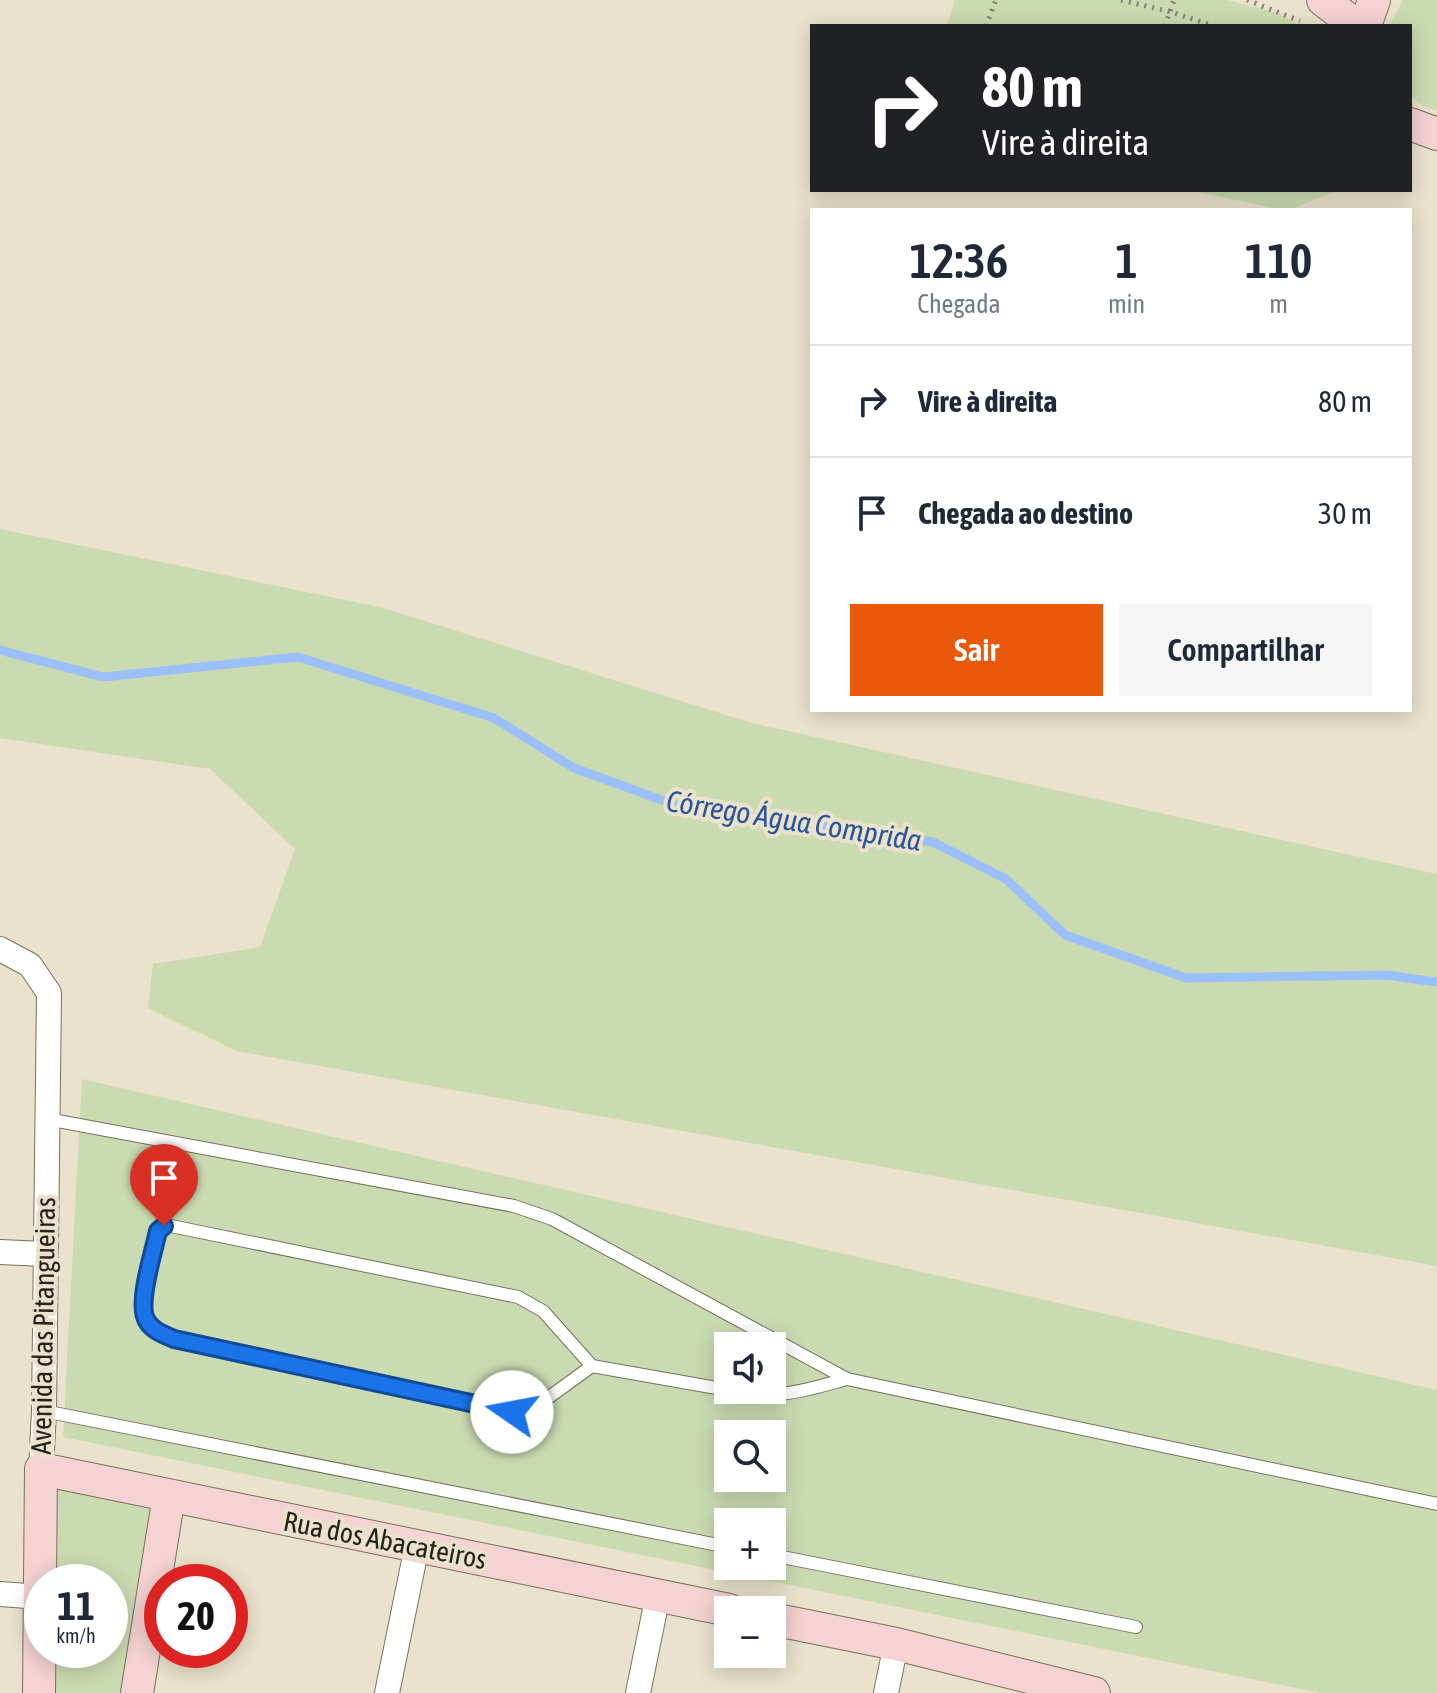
<!DOCTYPE html>
<html lang="pt">
<meta charset="utf-8">
<style>
:root{--surface:#fff;--page:#f6f6f7;--text:#1f2937;--muted:#747a83;--line:#e0e1e3;--accent:#ea580c}
body{margin:0;font-family:"Asap Condensed",sans-serif;background:var(--page);color:var(--text);height:100vh;display:flex;flex-direction:column;font-size:30px;white-space:nowrap}
*{box-sizing:border-box;margin:0}
p{font-size:26px;color:var(--muted)}
.icon{flex:none;width:44px;height:44px;fill:none;stroke:currentColor;stroke-width:2;stroke-linecap:round;stroke-linejoin:round}
.map{position:relative;flex:1;overflow:hidden}
.sheet{position:absolute;left:810px;top:208px;width:602px;height:504px;display:flex;flex-direction:column;background:var(--surface);border-radius:0px;box-shadow:0 4px 20px #0003}
.sheet>*{flex:none}
.top-card{position:absolute;left:810px;top:24px;width:602px;height:168px;border-radius:0px;box-shadow:0 4px 20px #0003;background:#202124;color:#fff;overflow:hidden}
.buttons{position:absolute;left:714px;top:1332px;display:grid;gap:16px}
.buttons a{display:grid;place-items:center;width:72px;height:72px;border-radius:0px;background:var(--surface);box-shadow:0 4px 20px #0003;font-size:40px}
.speed{position:absolute;left:24px;top:1564px;display:flex;gap:16px;font-size:40px;font-weight:700;text-align:center}
.speed>*{display:grid;place-content:center;width:104px;height:104px;border-radius:50%;background:var(--surface);box-shadow:0 4px 20px #0003;line-height:1}
.speed small{font-size:20px;font-weight:400}
.speed .limit{border:12px solid #d22;background:#fff;color:#111}
.pin{position:absolute;display:grid;place-items:center;width:68px;height:68px;color:#fff;margin:-82px -34px;border-radius:50% 50% 50% 0;rotate:-45deg;box-shadow:0 0 8px #0007}
.pin .icon{rotate:45deg}
.me{position:absolute;width:88px;margin:-44px;rotate:282deg;stroke-linejoin:round;filter:drop-shadow(0 0 6px #0008)}
.turn{display:flex;align-items:center;gap:28px;height:168px;padding:0 40px;font-size:36px}
.turn .icon{width:104px;height:104px;stroke-width:2.5}
.turn b{display:block;font-size:56px;line-height:68px}
.eta{display:flex;justify-content:space-evenly;align-items:center;height:136px;text-align:center}
.eta b{font-size:48px;font-weight:600;line-height:56px}
.primary-button{display:flex;gap:16px;margin-top:auto;padding:16px 40px}
.primary-button a{flex:1;height:92px;border-radius:0px;background:var(--accent);color:#fff;font-size:32px;font-weight:600;line-height:92px;text-align:center}
.primary-button a+a{background:var(--page);color:var(--text)}
ul{padding:0;list-style:none}
li{display:flex;align-items:center;gap:24px;height:112px;padding:0 40px;border-top:2px solid var(--line)}
li div{flex:1}
li b{display:block;font-size:30px}
li em{font-style:normal}
.map>svg:first-child{display:block}
</style>
<div class="map">
<svg width="1437" height="1693" viewBox="0 0 1437 1693">
<rect width="100%" height="100%" fill="#eae2cc"/>
<g fill="#cbdbb1" fill-rule="evenodd">
<polygon points="955,0 1227,0 1278,13 1301,26 947,26"/>
<polygon points="1403,0 1437,0 1437,111 1423,106 1410,96 1410,26 1389,26"/>
<polygon points="1189,190 1339,190 1289,210 1283,210"/>
<polygon points="0,529 380,607 752,723 1437,874 1437,1266 236,1051 148,1008 153,964 260,947 295,849 210,769 0,738"/>
<path d="M82 1079 1437 1390V1693H1320L63 1437ZM728 1346H772V1390H728ZM728 1434H772V1478H728ZM728 1522H772V1566H728Z"/>
<polygon points="51,1486 168,1509 133,1693 48,1693 48,1650 110,1650 110,1582 50,1582"/>
</g>
<g fill="none" stroke-linecap="round" stroke-linejoin="round">
<polyline stroke="#9bbff9" stroke-width="9" points="0,650 103,677 298,657 494,718 574,768 675,805 933,842 1006,879 1065,935 1186,978 1386,975 1437,982"/>
<g stroke="#77705d" stroke-width="14">
<g id="lane">
<polyline points="47,1119 514,1206 552,1219 847,1379 1437,1504"/>
<path d="M592 1366 534 1408 512 1412 174 1339C163 1334 153 1331 147 1321 136 1305 154 1251 158 1231L164 1226H171L518 1297 543 1311 592 1366 728 1390"/>
<path d="M731 1390C781 1399 799 1392 847 1379"/>
<polyline points="44,1411 728,1547"/>
<polyline points="772,1555 1136,1627"/>
</g>
</g>
<g stroke="#77705d" stroke-width="26">
<g id="street">
<polyline points="0,949 30,965 49,993 44,1411 41,1469"/>
<polyline points="0,1252 44,1254"/>
<polyline points="0,1594 40,1597"/>
<polyline points="387,1693 417,1546"/>
<polyline points="638,1693 658,1595"/>
<polyline points="886,1693 896,1644"/>
</g>
</g>
<g stroke="#77705d" stroke-width="34">
<g id="secondary">
<polyline points="1323,0 1349,20 1352,26"/>
<polyline points="1365,26 1374,0"/>
<polyline points="1410,124 1437,134"/>
<polyline points="772,1619 896,1644 1094,1693"/>
<polyline points="39,1693 41,1469 729,1610"/>
<polyline points="137,1693 169,1496"/>
</g>
</g>
<g stroke="#868172" stroke-width="5" stroke-dasharray="2 6" stroke-linecap="butt">
<polyline points="1121,0 1171,12 1214,26"/>
<polyline points="1247,0 1300,21"/>
<polyline points="986,26 996,0"/>
<polyline points="1165,26 1174,0"/>
</g>
<use href="#lane" stroke="#fff" stroke-width="12"/>
<use href="#street" stroke="#fff" stroke-width="24"/>
<use href="#secondary" stroke="#f4d3d2" stroke-width="32"/>
</g>
<g fill="none" stroke-linecap="round" stroke-linejoin="round">
<g stroke="#114b97" stroke-width="20">
<path id="route" d="M164 1226 158 1231C154 1251 136 1305 147 1321 153 1331 163 1334 174 1339L512 1412"/>
</g>
<use href="#route" stroke="#1a73e8" stroke-width="14"/>
</g>
<g text-anchor="middle" dominant-baseline="central" stroke-width="8" stroke-linejoin="round" paint-order="stroke">
<g font-size="28" fill="#25221a" stroke="#eae2cc">
<text transform="translate(43 1326) rotate(-89)">Avenida das Pitangueiras</text>
<text transform="translate(385 1540) rotate(11)">Rua dos Abacateiros</text>
</g>
<g font-size="30" font-style="italic" fill="#2b559a" stroke="#eae2cc">
<text transform="translate(794 820) rotate(9)">Córrego Água Comprida</text>
</g>
</g>
</svg>
<div class="buttons">
<a><svg class="icon" aria-label="sound" viewBox="0 0 24 24"><path d="M4 9h4l5-4v14l-5-4H4zM17 9q2 3 0 6"/></svg></a>
<a><svg class="icon" aria-label="search" viewBox="0 0 24 24"><circle cx="10" cy="10" r="6"/><path d="M15 15l6 6"/></svg></a>
<a>+</a>
<a>−</a>
</div>
<div class="speed"><div>11<small>km/h</small></div><div class="limit">20</div></div>
<div class="pin" style="left:164px;top:1226px;background:#d93025"><svg class="icon" aria-label="arrive" viewBox="0 0 24 24"><path d="M6 21V4h12l-3 4 3 4H6"/></svg></div>
<svg class="me" style="left:512px;top:1412px" viewBox="-20 -20 40 40"><circle r="19" fill="#fff"/><path d="M0-13L10 11 0 6-10 11z" fill="#1a73e8"/></svg>
<div class="top-card">
<div class="turn"><svg class="icon" aria-label="right" viewBox="0 0 24 24"><path d="M7 20v-9h11M14 6l5 5-5 5"/></svg><div><b>80 m</b>Vire à direita</div></div>
</div>
<section class="sheet">
<div class="eta">
<div><b>12:36</b><p>Chegada</p></div>
<div><b>1</b><p>min</p></div>
<div><b>110</b><p>m</p></div>
</div>
<ul>
<li><svg class="icon" aria-label="right" viewBox="0 0 24 24"><path d="M7 20v-9h11M14 6l5 5-5 5"/></svg><div><b>Vire à direita</b></div><em>80 m</em></li>
<li><svg class="icon" aria-label="arrive" viewBox="0 0 24 24"><path d="M6 21V4h12l-3 4 3 4H6"/></svg><div><b>Chegada ao destino</b></div><em>30 m</em></li>
</ul>
<div class="primary-button"><a>Sair</a><a>Compartilhar</a></div>
</section>
</div>
